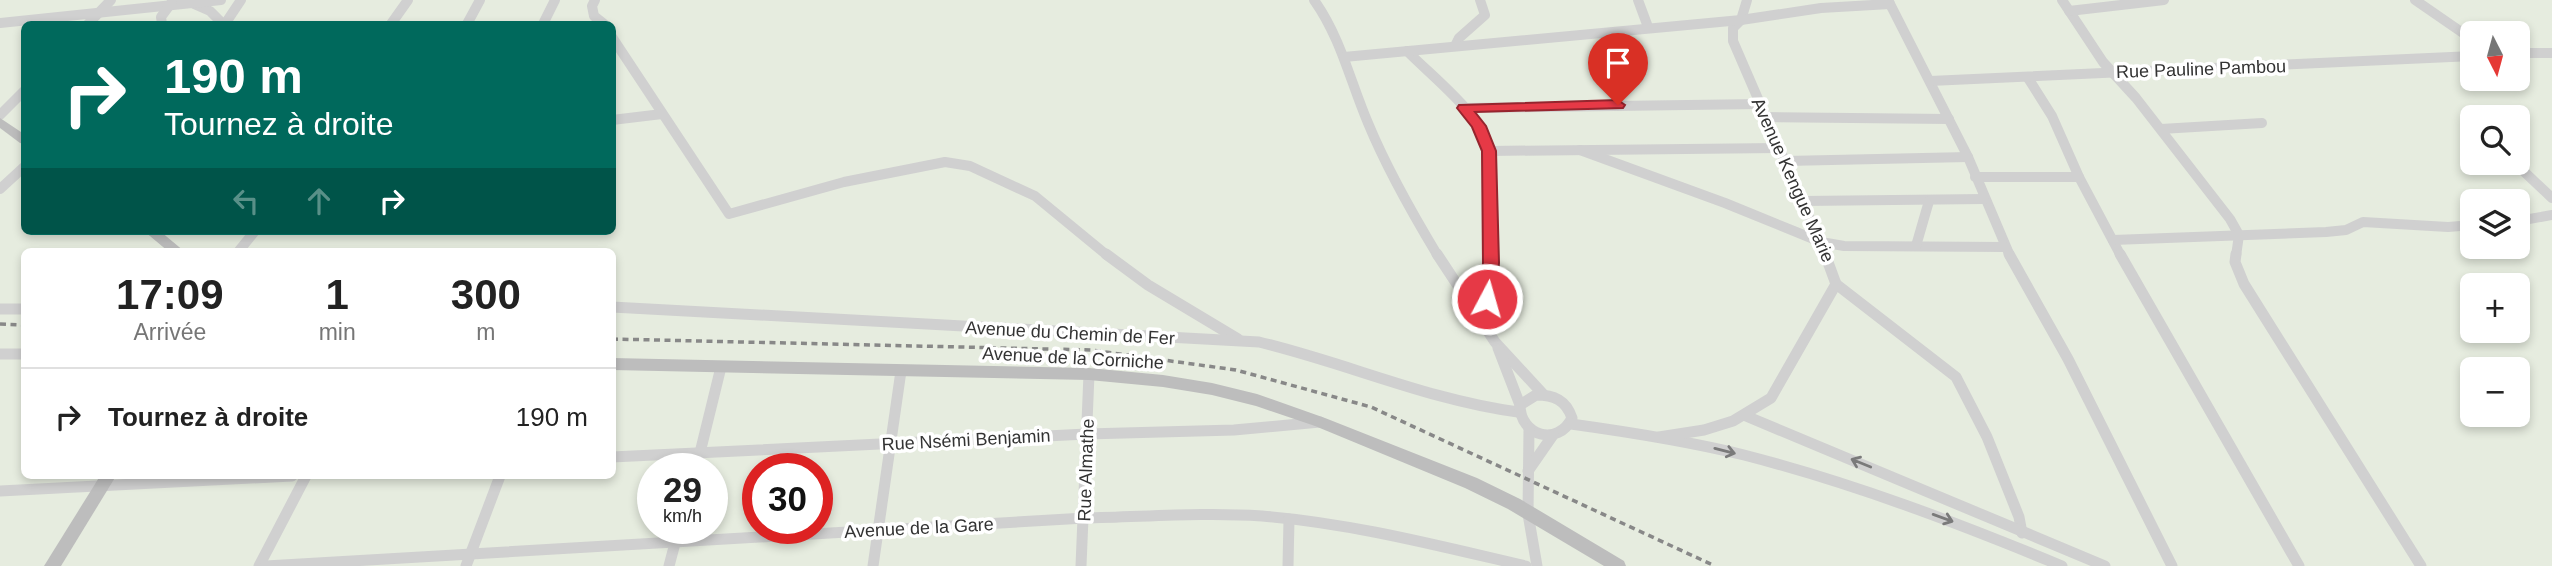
<!DOCTYPE html>
<html lang="fr">
<meta charset="utf-8">
<style>
:root{--surface:#fff;--page:#f2f2f2;--text:#222;--muted:#767676;--line:#e0e0e0}
body{margin:0;font-family:Helvetica,sans-serif;background:var(--page);color:var(--text);height:100vh;display:flex;flex-direction:column;font-size:26px;white-space:nowrap}
*{box-sizing:border-box;margin:0}
p{font-size:23px;color:var(--muted)}
.icon{flex:none;width:38px;height:38px;fill:none;stroke:currentColor;stroke-width:2;stroke-linecap:round;stroke-linejoin:round}
.map{position:relative;flex:1;overflow:hidden}
.side{position:absolute;left:21px;top:248px;width:595px;height:231px;display:flex;flex-direction:column;background:var(--surface);border-radius:10px;box-shadow:0 4px 10px #0003}
.side>*{flex:none}
.hud{position:absolute;left:21px;top:21px;width:595px;height:214px;border-radius:10px;box-shadow:0 4px 10px #0003;background:#00695c;color:#fff;overflow:hidden}
.needle{width:46px;rotate:174deg}
.buttons{position:absolute;left:2460px;top:21px;display:grid;gap:14px}
.buttons a{display:grid;place-items:center;width:70px;height:70px;border-radius:10px;background:var(--surface);box-shadow:0 4px 10px #0003;font-size:35px}
.speed{position:absolute;left:637px;top:453px;display:flex;gap:14px;font-size:35px;font-weight:700;text-align:center}
.speed>*{display:grid;place-content:center;width:91px;height:91px;border-radius:50%;background:var(--surface);box-shadow:0 4px 10px #0003;line-height:1}
.speed small{font-size:18px;font-weight:400}
.speed .limit{border:10px solid #d22;background:#fff;color:#111}
.pin{position:absolute;display:grid;place-items:center;width:60px;height:60px;color:#fff;margin:-72px -30px;border-radius:50% 50% 50% 0;rotate:-45deg;box-shadow:0 0 7px #0007}
.pin .icon{rotate:45deg}
.me{position:absolute;width:77px;margin:-38px;rotate:6deg;stroke-linejoin:round;filter:drop-shadow(0 0 5px #0008)}
.turn{display:flex;align-items:center;gap:24px;height:147px;padding:0 28px;font-size:32px}
.turn .icon{width:91px;height:91px;stroke-width:2.5}
.turn b{display:block;font-size:49px;line-height:60px}
.lanes{display:flex;align-items:center;height:66px;padding:0 28px;background:#0003;justify-content:center;gap:35px;direction:ltr}
.lanes .off{opacity:.35}
.eta{display:flex;justify-content:space-evenly;align-items:center;height:119px;text-align:center}
.eta b{font-size:42px;font-weight:600;line-height:49px}
ul{padding:0;list-style:none}
li{display:flex;align-items:center;gap:21px;height:98px;padding:0 28px;border-top:2px solid var(--line)}
li div{flex:1}
li b{display:block;font-size:26px}
li em{font-style:normal}
.map>svg:first-child{display:block}
</style>
<div class="map">
<svg width="2552" height="566" viewBox="0 0 2552 566">
<rect width="100%" height="100%" fill="#fff"/>
<path fill="#e6ecdf" fill-rule="evenodd" d="M0 0H2552V566H0ZM24 24H612V231H24ZM2473 33H2518V79H2473ZM2473 117H2518V163H2473ZM2473 201H2518V247H2473ZM24 252H612V476H24ZM2473 285H2518V331H2473ZM2473 369H2518V415H2473ZM653 469H712V528H653ZM758 469H817V528H758Z"/>
<g fill="none" stroke-linecap="round" stroke-linejoin="round">
<g stroke="#d0d0d0" stroke-width="10">
<polyline points="595,0 592,6 594,16 604,24"/>
<path d="M1314 0C1341 38 1350 81 1368 123 1387 169 1412 213 1438 256"/>
<polyline points="1638,0 1648,27"/>
<polyline points="1747,0 1741,20 1733,28 1733,41 1826,256"/>
<polyline points="1888,0 1968,157 2010,256"/>
<polyline points="2062,0 2103,62 2136,98 2230,219 2239,235 2236,256"/>
<polyline points="2415,0 2473,40"/>
<polyline points="194,4 210,11 223,24"/>
<polyline points="2069,11 2164,0"/>
<polyline points="0,23 221,0"/>
<polyline points="88,24 111,0"/>
<polyline points="162,24 161,17 172,2"/>
<polyline points="225,24 241,0"/>
<polyline points="391,24 408,0"/>
<polyline points="467,24 480,0"/>
<polyline points="543,24 555,0"/>
<polyline points="612,37 729,214 844,182 945,162 970,166 1035,196 1108,256"/>
<polyline points="1455,46 1459,38 1485,15 1480,0"/>
<path d="M1407 51C1428 72 1454 93 1473 117 1499 151 1490 215 1490 256"/>
<polyline points="2518,53 2552,53"/>
<polyline points="1344,57 1741,20 1821,8 1890,4"/>
<polyline points="2028,78 2052,116 2079,177 2121,256"/>
<polyline points="1930,81 2473,56"/>
<polyline points="1464,108 1760,104"/>
<polyline points="0,115 24,91"/>
<polyline points="1766,117 1949,119"/>
<polyline points="612,120 662,114"/>
<polyline points="2161,129 2262,123"/>
<polyline points="1580,150 1725,203 1821,242 1844,246 2005,247"/>
<polyline points="1489,151 1778,148"/>
<polyline points="1786,161 1968,157"/>
<polyline points="2515,163 2552,198"/>
<polyline points="1975,177 2079,177"/>
<polyline points="0,189 24,167"/>
<polyline points="1803,201 1984,199"/>
<polyline points="2518,221 2552,215"/>
<polyline points="2113,240 2326,232 2346,230 2363,222 2448,227 2473,225"/>
<polyline points="1916,246 1929,201"/>
<polyline points="238,252 255,231"/>
</g>
<g stroke="#d0d0d0" stroke-width="11">
<polyline points="1106,254 1148,285 1238,339"/>
<polyline points="1437,254 1495,342 1543,394"/>
<polyline points="2009,254 2068,359 2172,566"/>
<polyline points="2120,254 2299,566"/>
<polyline points="2236,254 2235,262 2244,284 2421,566"/>
<polyline points="1836,284 1956,377 1987,437 2019,517 2022,533"/>
<path d="M612 307 1259 342C1347 363 1428 400 1518 412"/>
<polyline points="0,309 24,309"/>
<polyline points="1478,316 1487,299 1490,254"/>
<polyline points="1498,348 1520,405"/>
<polyline points="0,354 24,354"/>
<path d="M1536 395C1554 395 1566 400 1572 418 1558 447 1520 436 1520 405Z"/>
<polyline points="1746,416 2105,566"/>
<path d="M1571 424C1629 432 1687 441 1744 455 1853 483 1958 523 2062 566"/>
<polyline points="1529,429 1528,514 1537,566"/>
<polyline points="1659,437 1704,430 1733,421 1771,398 1836,284 1825,254"/>
<polyline points="612,457 1087,434 1234,430 1320,422"/>
<polyline points="696,469 721,367"/>
<polyline points="1528,471 1553,435"/>
<polyline points="0,491 292,476"/>
<polyline points="259,566 306,476"/>
<path d="M266 566 1085 518C1144 517 1203 512 1262 516 1351 523 1439 546 1526 566"/>
<polyline points="466,566 500,476"/>
<polyline points="669,566 679,528"/>
<polyline points="873,566 901,371"/>
<polyline points="1081,566 1089,374"/>
<polyline points="1288,566 1289,519"/>
</g>
<g fill="#bdbdbd" fill-rule="evenodd">
<polygon points="0,118 24,134 24,144 20,143 0,128"/>
<polygon points="144,231 160,231 185,252 169,252"/>
<polygon points="612,358 1089,368 1163,375 1212,383 1257,394 1325,418 1477,478 1520,499 1624,561 1626,566 1604,566 1508,509 1465,488 1315,426 1256,406 1212,395 1163,387 1089,380 612,370"/>
<polygon points="100,476 116,476 61,566 44,566"/>
</g>
<g stroke="#888" stroke-width="3.5" stroke-dasharray="6 4.5" stroke-linecap="butt">
<polyline points="0,324 24,325"/>
<polyline points="612,339 1091,350 1236,370 1371,407 1715,566"/>
</g>
</g>
<defs><path id="oneway-shaft" d="M-6 0H5M1.5-3L5.5 0L1.5 3" fill="none" stroke-width="1.6" stroke-linecap="round" stroke-linejoin="round" transform="scale(1.75)"/></defs>
<g stroke="#7a7a7a">
<use href="#oneway-shaft" transform="translate(1725 451) rotate(14)"/>
<use href="#oneway-shaft" transform="translate(1861 463) rotate(-158)"/>
<use href="#oneway-shaft" transform="translate(1943 518) rotate(20)"/>
</g>
<polygon fill="#e63946" stroke="#96252e" stroke-width="2" points="1618,100 1625,105 1623,108 1475,112 1486,126 1496,151 1499,263 1495,299 1487,305 1481,304 1479,299 1483,263 1482,151 1472,127 1457,108 1459,105"/>
<g text-anchor="middle" dominant-baseline="central" stroke-width="7" stroke-linejoin="round" paint-order="stroke">
<g font-size="18" fill="#333" stroke="#fff">
<text transform="translate(2201 69) rotate(-2)">Rue Pauline Pambou</text>
<text transform="translate(1793 180) rotate(66)">Avenue Kengue Marie</text>
<text transform="translate(1070 333) rotate(3)">Avenue du Chemin de Fer</text>
<text transform="translate(1073 358) rotate(3)">Avenue de la Corniche</text>
<text transform="translate(966 440) rotate(-3)">Rue Nsémi Benjamin</text>
<text transform="translate(1086 470) rotate(-88)">Rue Almathe</text>
<text transform="translate(919 528) rotate(-3)">Avenue de la Gare</text>
</g>
</g>
</svg>
<div class="buttons">
<a><svg class="needle" viewBox="-14 -14 28 28"><path d="M0-13l5 13h-10z" fill="#e53935"/><path d="M0 13l5-13h-10z" fill="#767676"/></svg></a>
<a><svg class="icon" aria-label="search" viewBox="0 0 24 24"><circle cx="10" cy="10" r="6"/><path d="M15 15l6 6"/></svg></a>
<a><svg class="icon" aria-label="layers" viewBox="0 0 24 24"><path d="M12 4l9 5-9 5-9-5zM3 14l9 5 9-5"/></svg></a>
<a>+</a>
<a>−</a>
</div>
<div class="speed"><div>29<small>km/h</small></div><div class="limit">30</div></div>
<div class="pin" style="left:1618px;top:105px;background:#d93025"><svg class="icon" aria-label="arrive" viewBox="0 0 24 24"><path d="M6 21V4h12l-3 4 3 4H6"/></svg></div>
<svg class="me" style="left:1487px;top:299px" viewBox="-20 -20 40 40"><circle r="17" fill="#e63946" stroke="#fff" stroke-width="3"/><path d="M0-11L8 9 0 5-8 9z" fill="#fff"/></svg>
<div class="hud">
<div class="turn"><svg class="icon" aria-label="right" viewBox="0 0 24 24"><path d="M7 20v-9h11M14 6l5 5-5 5"/></svg><div><b>190 m</b>Tournez à droite</div></div>
<div class="lanes"><svg class="icon off" aria-label="left" viewBox="0 0 24 24"><path d="M17 20v-9H6M10 6l-5 5 5 5"/></svg><svg class="icon off" aria-label="ahead" viewBox="0 0 24 24"><path d="M12 20V5M6 11l6-6 6 6"/></svg><svg class="icon" aria-label="right" viewBox="0 0 24 24"><path d="M7 20v-9h11M14 6l5 5-5 5"/></svg></div>
</div>
<section class="side">
<div class="eta">
<div><b>17:09</b><p>Arrivée</p></div>
<div><b>1</b><p>min</p></div>
<div><b>300</b><p>m</p></div>
</div>
<ul>
<li><svg class="icon" aria-label="right" viewBox="0 0 24 24"><path d="M7 20v-9h11M14 6l5 5-5 5"/></svg><div><b>Tournez à droite</b></div><em>190 m</em></li>
</ul>
</section>
</div>
